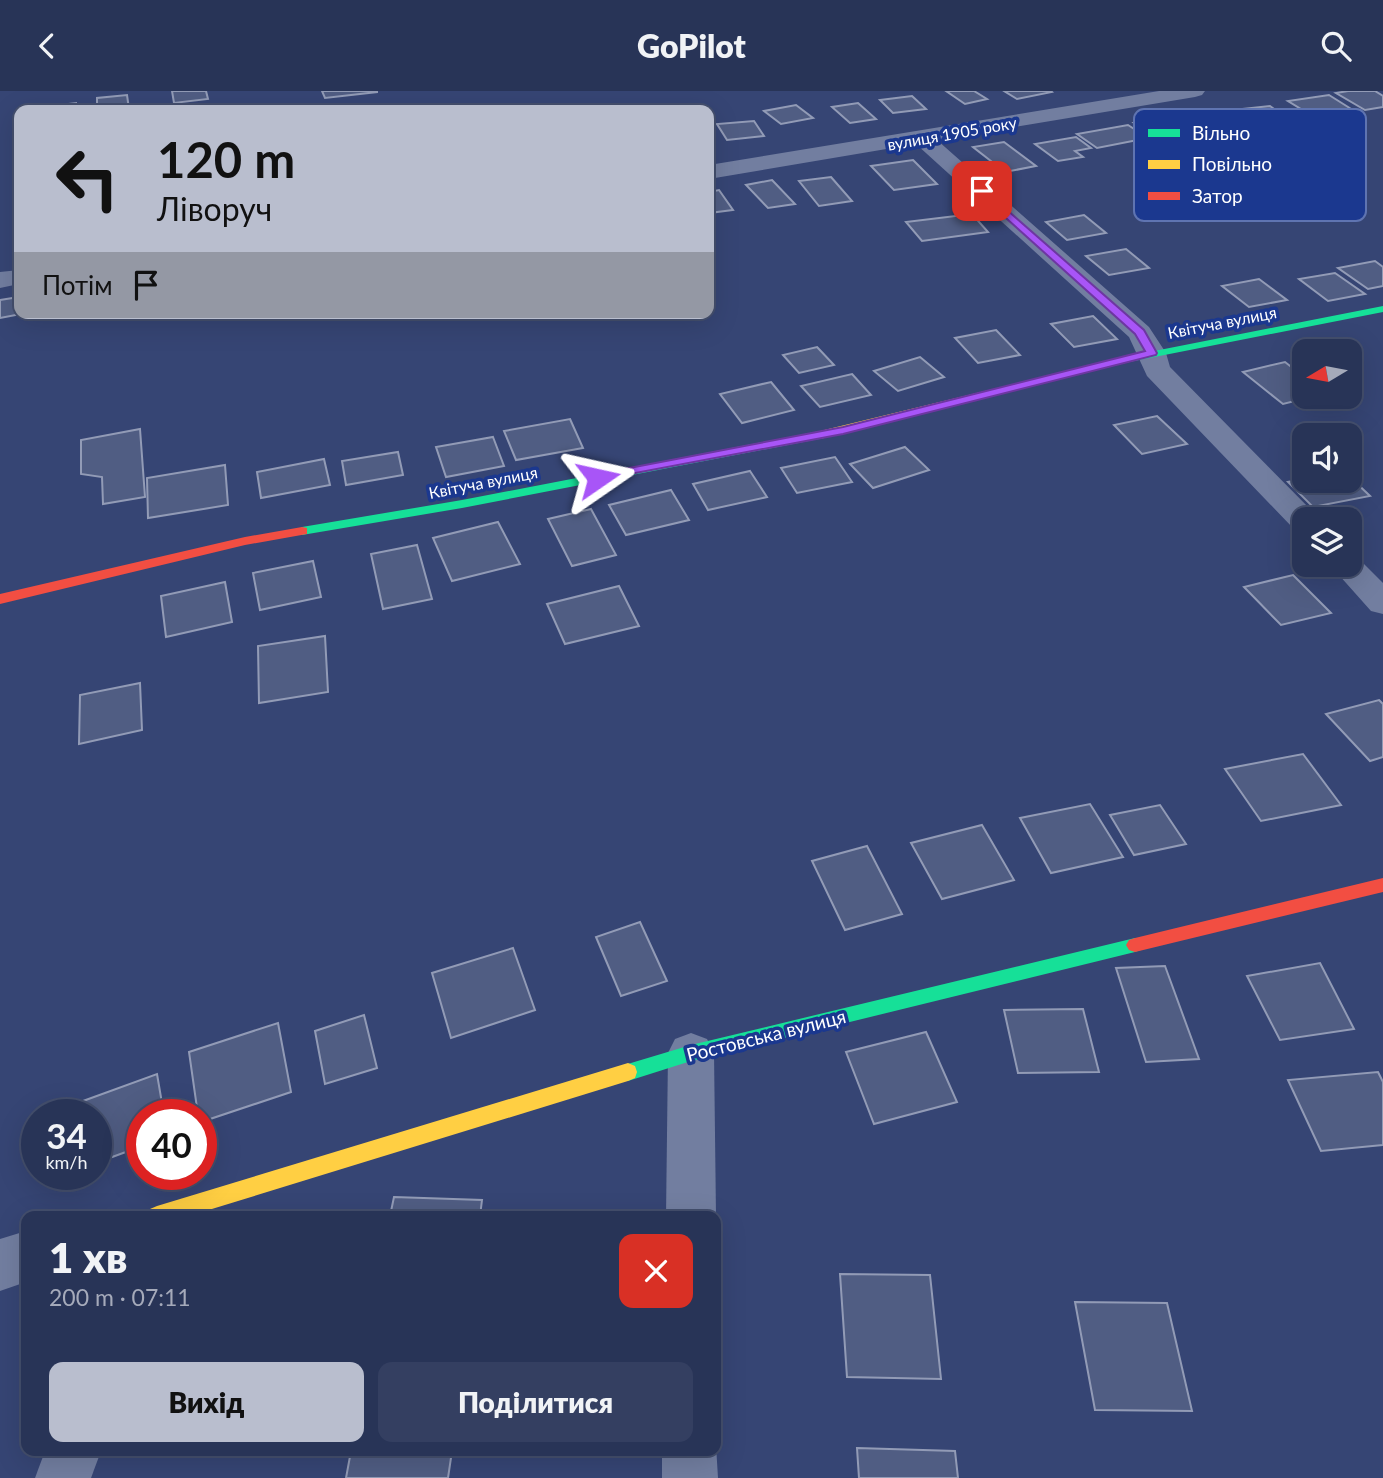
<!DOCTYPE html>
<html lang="uk">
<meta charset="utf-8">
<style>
:root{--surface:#283457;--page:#343f61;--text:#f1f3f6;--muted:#a5aaba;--line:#444f6d;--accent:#b9bece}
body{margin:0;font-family:Lato,sans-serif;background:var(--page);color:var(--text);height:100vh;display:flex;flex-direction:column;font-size:26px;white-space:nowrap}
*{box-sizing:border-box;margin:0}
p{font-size:23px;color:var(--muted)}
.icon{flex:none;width:38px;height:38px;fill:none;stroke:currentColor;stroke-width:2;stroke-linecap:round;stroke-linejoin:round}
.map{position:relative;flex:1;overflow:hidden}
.details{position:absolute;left:21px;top:1120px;width:700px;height:245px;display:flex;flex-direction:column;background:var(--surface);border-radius:14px;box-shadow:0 7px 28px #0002,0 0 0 2px var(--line)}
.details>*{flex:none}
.banner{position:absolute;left:14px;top:14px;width:700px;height:214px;border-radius:14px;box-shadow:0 7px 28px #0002,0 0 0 2px var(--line);background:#b9bece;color:#111;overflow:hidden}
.needle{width:46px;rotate:260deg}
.buttons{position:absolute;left:1292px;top:248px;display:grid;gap:14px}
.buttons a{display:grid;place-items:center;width:70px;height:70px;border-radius:14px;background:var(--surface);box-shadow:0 7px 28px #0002,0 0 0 2px var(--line);font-size:35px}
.speed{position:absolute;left:21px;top:1008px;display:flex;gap:14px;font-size:35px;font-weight:700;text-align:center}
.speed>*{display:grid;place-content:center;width:91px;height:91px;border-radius:50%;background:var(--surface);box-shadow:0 7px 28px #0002,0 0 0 2px var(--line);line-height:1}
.speed small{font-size:18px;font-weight:400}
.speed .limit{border:10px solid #d22;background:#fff;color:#111}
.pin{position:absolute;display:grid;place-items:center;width:60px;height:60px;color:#fff;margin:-30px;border-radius:14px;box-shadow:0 4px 10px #0006}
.me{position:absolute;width:77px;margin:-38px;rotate:79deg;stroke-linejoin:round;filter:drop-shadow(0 0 5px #0008)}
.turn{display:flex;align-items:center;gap:24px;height:147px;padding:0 28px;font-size:32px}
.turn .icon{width:91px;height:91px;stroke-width:2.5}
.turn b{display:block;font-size:49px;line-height:60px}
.then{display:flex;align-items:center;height:66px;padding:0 28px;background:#0003;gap:14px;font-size:26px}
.round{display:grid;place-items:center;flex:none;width:74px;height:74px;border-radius:14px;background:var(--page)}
.summary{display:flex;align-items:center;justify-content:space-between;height:119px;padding:0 28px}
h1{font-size:42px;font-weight:800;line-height:52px}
.action{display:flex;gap:14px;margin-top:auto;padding:14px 28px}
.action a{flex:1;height:80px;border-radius:14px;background:var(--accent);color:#111;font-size:28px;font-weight:800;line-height:80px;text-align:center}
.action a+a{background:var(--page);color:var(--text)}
header{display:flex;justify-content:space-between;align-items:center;height:91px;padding:0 28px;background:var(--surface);font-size:32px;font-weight:800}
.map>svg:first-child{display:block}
</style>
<header><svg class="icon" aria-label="back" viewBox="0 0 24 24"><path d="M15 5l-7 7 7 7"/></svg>GoPilot<svg class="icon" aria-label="search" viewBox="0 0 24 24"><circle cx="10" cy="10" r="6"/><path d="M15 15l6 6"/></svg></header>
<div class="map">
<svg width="1383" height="1387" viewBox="0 0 1383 1387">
<rect width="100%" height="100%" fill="#364574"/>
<g fill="#505d83" stroke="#929bb6" stroke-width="2">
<polygon points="172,0 206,0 208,8 174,12"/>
<polygon points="322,0 377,0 377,1 325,7"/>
<polygon points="946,0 974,0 987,8 965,13"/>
<polygon points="1004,0 1051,0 1052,1 1017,8"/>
<polygon points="1348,0 1375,0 1383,5 1383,16 1365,19 1336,2"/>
<polygon points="127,4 129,18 97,19 97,7"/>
<polygon points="1329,4 1356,21 1314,26 1288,10"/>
<polygon points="912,5 926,18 893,22 880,9"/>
<polygon points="76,12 76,19 25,19 25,18"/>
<polygon points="858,12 876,28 850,32 832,16"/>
<polygon points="796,14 813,27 781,33 764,20"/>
<polygon points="1270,15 1288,28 1250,32 1233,19"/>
<polygon points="1178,26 1201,41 1182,44 1172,37 1147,41 1134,32"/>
<polygon points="754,30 764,45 727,49 717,33"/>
<polygon points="1128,34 1148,47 1097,57 1077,43"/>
<polygon points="1076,46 1091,57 1075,60 1083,66 1058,70 1035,53"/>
<polygon points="1004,51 1036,75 1005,81 973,56"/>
<polygon points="913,69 937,93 894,99 871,75"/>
<polygon points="831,86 852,110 819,115 799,90"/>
<polygon points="772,89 795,113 768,117 746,94"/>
<polygon points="719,99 733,119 709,122 709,101"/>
<polygon points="972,123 988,141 922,150 906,131"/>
<polygon points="1084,124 1106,142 1067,149 1046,131"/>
<polygon points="1126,158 1149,177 1109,184 1086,165"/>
<polygon points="1375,170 1383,176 1383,195 1368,198 1338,177"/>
<polygon points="1335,182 1365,203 1328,210 1299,188"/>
<polygon points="1259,188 1287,209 1249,216 1222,195"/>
<polygon points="19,206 19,222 26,222 0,227 0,209"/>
<polygon points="1093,225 1117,248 1074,256 1051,233"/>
<polygon points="996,239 1020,264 978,272 955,247"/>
<polygon points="817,256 834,274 799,282 783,264"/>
<polygon points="920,266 944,286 898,300 874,280"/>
<polygon points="1285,271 1304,286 1304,306 1311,306 1283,313 1243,281"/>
<polygon points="852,283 871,304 820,316 801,295"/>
<polygon points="771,291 794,319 742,332 720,303"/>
<polygon points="1157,325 1187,353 1142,363 1114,334"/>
<polygon points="570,328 583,357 516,369 504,340"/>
<polygon points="140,338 145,406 103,413 102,386 81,383 81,349"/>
<polygon points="493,346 504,375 446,386 436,356"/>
<polygon points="905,356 929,379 873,397 850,373"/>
<polygon points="398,361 403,384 346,394 342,370"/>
<polygon points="835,366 852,391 797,402 781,377"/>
<polygon points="324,368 330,394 261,407 257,381"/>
<polygon points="225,374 228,414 148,427 147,387"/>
<polygon points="750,380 767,406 708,419 693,393"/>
<polygon points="1349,385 1370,405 1313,416 1288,391 1304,388 1304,390 1349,390"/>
<polygon points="671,399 689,429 626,444 609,414"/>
<polygon points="591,418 616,464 572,475 548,428"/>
<polygon points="498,431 520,473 452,490 433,447"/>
<polygon points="417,454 432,508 383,518 371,463"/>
<polygon points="313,470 321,506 260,519 253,482"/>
<polygon points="1293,484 1331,522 1281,534 1244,496"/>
<polygon points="225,491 232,531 166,546 161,505"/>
<polygon points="619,495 639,535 565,553 547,513"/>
<polygon points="325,545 328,601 259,612 258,555"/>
<polygon points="140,592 142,639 79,653 80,604"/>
<polygon points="1379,609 1383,613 1383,666 1370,670 1326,623"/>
<polygon points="1303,663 1341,714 1261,730 1225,678"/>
<polygon points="1090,713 1123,766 1051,782 1020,727"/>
<polygon points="1160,714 1186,753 1134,764 1110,724"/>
<polygon points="982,734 1014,789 942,808 911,752"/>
<polygon points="867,755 902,823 845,839 812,770"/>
<polygon points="640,831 667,890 621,905 596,846"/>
<polygon points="513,857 535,919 451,947 432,882"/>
<polygon points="1320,872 1354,938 1280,949 1247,885"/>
<polygon points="1165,875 1199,968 1146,971 1116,877"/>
<polygon points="1083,918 1099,981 1018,982 1004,919"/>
<polygon points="364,924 377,977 325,993 315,940"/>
<polygon points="278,932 291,1001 201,1031 201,1024 198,1024 189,961"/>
<polygon points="926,941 957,1011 874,1033 846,961"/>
<polygon points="1378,981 1383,991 1383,1054 1321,1060 1288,989"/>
<polygon points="157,983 164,1024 142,1024 142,1055 96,1072 96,1024 84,1024 83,1010"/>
<polygon points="394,1106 482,1109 480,1125 390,1125"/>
<polygon points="840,1183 930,1184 941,1288 847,1286"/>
<polygon points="1075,1211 1167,1212 1192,1320 1095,1319"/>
<polygon points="857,1357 955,1360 958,1387 859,1387"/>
<polygon points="351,1360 452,1360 448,1387 346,1387"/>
</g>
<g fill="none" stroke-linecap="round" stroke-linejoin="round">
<g fill="#727ea0" fill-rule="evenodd">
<polygon points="1159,0 1205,0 1202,4 1195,6 937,49 1149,236 1166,262 1170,276 1315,423 1319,429 1304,429 1304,440 1293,437 1147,285 1129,246 916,53 709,88 709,74"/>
<polygon points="19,179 19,193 0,197 0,181"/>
<polygon points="1349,464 1358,467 1383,492 1383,523 1371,520 1330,474 1349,474"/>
<polygon points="691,942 707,948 714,962 716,1125 716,1126 666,1125 668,962 675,948"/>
<polygon points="26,1140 26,1191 0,1200 0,1148"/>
<polygon points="716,1354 718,1387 662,1387 662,1360 716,1360"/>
<polygon points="45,1360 101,1360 91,1387 35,1387"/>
</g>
<g fill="#16e098" fill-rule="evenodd">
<polygon points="1383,215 1383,221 1129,271 1123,268 1129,265"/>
<polygon points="820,340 824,341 824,347 462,417 302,444 296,440 302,436 462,409"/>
<polygon points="1135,847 1141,849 1144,854 1141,859 1135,861 691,970 628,990 621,987 619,981 621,975 691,954"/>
</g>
<g fill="#ffcf43" fill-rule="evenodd">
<polygon points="1129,265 1135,268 1133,270 820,348 814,344 816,341"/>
<polygon points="628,972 635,975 637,981 635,987 628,990 189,1125 147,1125 150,1118 157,1115"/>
</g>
<g fill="#f24e42" fill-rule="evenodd">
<polygon points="302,436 307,437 307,443 245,454 0,513 0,503 245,446"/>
<polygon points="1383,787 1383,801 1135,861 1129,859 1126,854 1129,849 1135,847"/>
</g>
</g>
<polygon fill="#a855f7" stroke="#6d37a1" stroke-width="2" points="982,97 1144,239 1157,262 1156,264 843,343 593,390 593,384 598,383 843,336 1145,260 1135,243 978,102 977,100"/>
<g text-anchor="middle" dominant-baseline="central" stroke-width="7" stroke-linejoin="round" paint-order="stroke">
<g font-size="16" fill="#fff" stroke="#1b388f">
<text transform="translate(952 42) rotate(-10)">вулиця 1905 року</text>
<text transform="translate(1222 231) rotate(-11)">Квітуча вулиця</text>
<text transform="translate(483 391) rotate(-11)">Квітуча вулиця</text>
</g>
<g font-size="19" fill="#fff" stroke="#1b388f">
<text transform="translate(766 944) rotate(-14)">Ростовська вулиця</text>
</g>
</g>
<rect x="1134" y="18" width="232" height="112" rx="10" fill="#1b388f" stroke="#5f74b1" stroke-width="2"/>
<rect x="1148" y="38" width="32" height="8" fill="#16e098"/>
<rect x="1148" y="69" width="32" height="9" fill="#ffcf43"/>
<rect x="1148" y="101" width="32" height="8" fill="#f24e42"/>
<g font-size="19" fill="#fff">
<text x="1192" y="49">Вільно</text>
<text x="1192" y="80">Повільно</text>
<text x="1192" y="112">Затор</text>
</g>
</svg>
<div class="buttons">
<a><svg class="needle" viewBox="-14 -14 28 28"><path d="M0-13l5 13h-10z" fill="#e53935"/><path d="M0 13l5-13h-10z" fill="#a5aaba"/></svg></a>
<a><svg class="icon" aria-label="sound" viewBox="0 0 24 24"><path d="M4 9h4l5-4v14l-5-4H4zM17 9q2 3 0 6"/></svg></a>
<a><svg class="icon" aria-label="layers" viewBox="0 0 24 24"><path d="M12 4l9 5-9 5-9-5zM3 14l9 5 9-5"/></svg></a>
</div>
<div class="speed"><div>34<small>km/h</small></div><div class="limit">40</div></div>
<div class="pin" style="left:982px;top:100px;background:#d93025"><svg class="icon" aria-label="arrive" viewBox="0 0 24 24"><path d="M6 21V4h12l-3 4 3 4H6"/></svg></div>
<svg class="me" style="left:598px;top:387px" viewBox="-20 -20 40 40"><path d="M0-17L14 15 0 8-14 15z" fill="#a855f7" stroke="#fff" stroke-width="4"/></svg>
<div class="banner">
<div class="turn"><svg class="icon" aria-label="left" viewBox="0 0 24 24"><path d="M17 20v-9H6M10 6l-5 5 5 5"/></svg><div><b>120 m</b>Ліворуч</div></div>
<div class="then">Потім<svg class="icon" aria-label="arrive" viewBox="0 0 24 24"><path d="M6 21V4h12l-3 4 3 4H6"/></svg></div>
</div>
<section class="details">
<div class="summary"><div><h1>1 хв</h1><p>200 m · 07:11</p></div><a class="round" style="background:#d93025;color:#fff"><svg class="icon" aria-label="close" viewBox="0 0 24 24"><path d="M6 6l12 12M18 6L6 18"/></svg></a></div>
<div class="action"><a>Вихід</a><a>Поділитися</a></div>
</section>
</div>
